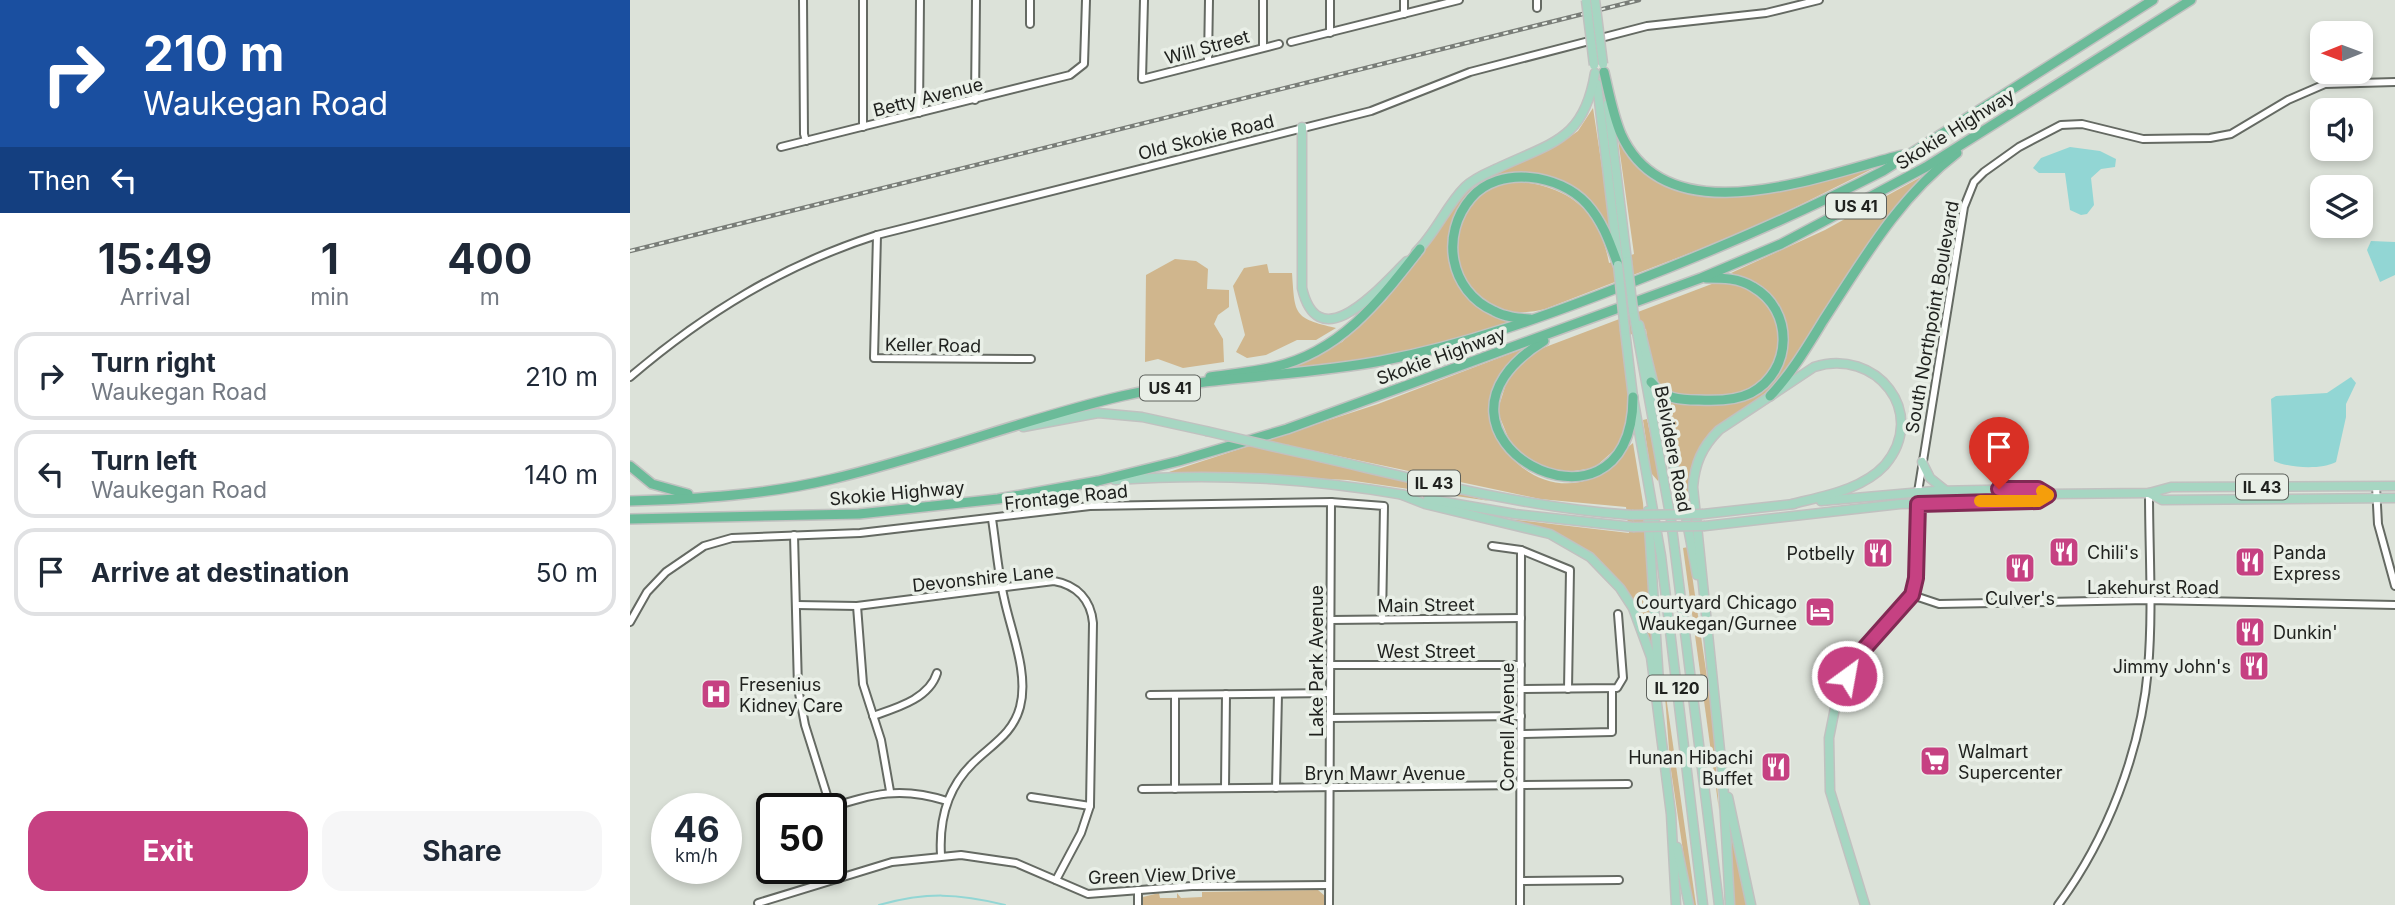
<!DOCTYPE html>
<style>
:root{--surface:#fff;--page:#f6f6f7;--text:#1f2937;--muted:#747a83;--line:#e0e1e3;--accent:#c64182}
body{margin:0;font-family:Inter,sans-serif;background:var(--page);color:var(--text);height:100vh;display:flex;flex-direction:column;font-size:26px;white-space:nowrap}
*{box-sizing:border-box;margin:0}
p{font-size:23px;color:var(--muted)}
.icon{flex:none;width:38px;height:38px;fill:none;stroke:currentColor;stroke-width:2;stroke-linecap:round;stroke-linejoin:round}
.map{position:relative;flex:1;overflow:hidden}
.side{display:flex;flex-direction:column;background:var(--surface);width:630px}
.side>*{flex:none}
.guide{background:#1a4fa0;color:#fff;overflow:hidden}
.needle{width:46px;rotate:269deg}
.fabs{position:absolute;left:1680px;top:21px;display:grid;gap:14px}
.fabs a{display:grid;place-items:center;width:63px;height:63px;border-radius:14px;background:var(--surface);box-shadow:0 4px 10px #0003;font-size:35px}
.speed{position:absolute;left:21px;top:793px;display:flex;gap:14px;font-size:35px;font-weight:700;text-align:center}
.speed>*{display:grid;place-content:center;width:91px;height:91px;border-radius:50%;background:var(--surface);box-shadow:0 4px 10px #0003;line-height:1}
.speed small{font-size:18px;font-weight:400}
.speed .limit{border:4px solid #111;border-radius:10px;background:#fff;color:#111}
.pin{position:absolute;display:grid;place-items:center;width:60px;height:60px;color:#fff;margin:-72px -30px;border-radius:50% 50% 50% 0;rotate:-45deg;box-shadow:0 0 7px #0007}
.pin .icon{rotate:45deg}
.me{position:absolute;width:77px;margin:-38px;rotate:32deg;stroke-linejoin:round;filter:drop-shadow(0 0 5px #0008)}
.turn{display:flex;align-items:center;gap:24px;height:147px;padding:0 28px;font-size:32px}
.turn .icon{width:91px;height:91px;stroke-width:2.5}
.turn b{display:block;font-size:49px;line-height:60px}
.then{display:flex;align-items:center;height:66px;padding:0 28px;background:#0003;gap:14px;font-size:26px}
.eta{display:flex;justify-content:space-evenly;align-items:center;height:119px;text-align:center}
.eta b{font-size:42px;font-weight:700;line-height:49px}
.primary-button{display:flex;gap:14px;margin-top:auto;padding:14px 28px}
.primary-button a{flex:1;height:80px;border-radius:21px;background:var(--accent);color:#fff;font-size:28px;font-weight:700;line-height:80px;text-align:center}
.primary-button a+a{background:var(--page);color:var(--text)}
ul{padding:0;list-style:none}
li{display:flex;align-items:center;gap:21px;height:88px;margin:0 14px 10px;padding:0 14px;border:4px solid var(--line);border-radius:21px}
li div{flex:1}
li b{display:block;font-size:26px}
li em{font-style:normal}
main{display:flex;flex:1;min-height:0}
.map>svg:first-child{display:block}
</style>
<main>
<section class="side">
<div class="guide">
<div class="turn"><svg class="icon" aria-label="right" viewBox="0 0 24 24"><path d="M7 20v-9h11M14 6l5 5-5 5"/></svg><div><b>210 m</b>Waukegan Road</div></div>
<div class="then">Then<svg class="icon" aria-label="left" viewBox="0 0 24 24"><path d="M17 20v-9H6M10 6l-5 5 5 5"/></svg></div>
</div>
<div class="eta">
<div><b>15:49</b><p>Arrival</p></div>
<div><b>1</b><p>min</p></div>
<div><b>400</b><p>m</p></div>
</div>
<ul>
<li><svg class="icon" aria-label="right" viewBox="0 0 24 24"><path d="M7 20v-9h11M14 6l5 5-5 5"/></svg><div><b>Turn right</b><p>Waukegan Road</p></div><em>210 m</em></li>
<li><svg class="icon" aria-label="left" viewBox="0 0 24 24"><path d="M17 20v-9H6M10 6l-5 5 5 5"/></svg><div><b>Turn left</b><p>Waukegan Road</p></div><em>140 m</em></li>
<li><svg class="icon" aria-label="arrive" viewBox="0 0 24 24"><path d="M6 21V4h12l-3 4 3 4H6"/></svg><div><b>Arrive at destination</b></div><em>50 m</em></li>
</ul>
<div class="primary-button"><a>Exit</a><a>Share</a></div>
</section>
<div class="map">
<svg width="1765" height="905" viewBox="0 0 1765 905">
<rect width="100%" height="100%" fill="#dce2d9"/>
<g fill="#d0b68d">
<path d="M963 108 983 240 959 204 905 177 850 188 822 224 819 257 826 281 837 297 846 305 881 321C796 355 705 364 615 375L674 361 712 342 756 300 836 192 861 176 938 138 948 131Z"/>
<path d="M987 132C1025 217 1119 201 1194 181 1207 177 1232 165 1244 168L1122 229 915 309C790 340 804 142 925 190 958 203 973 230 979 263L1004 254Z"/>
<path d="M1298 173 1254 222 1153 377C1106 425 1054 422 1061 506L1057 507 1027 394 1044 402 1101 404 1132 391 1151 369 1157 343 1137 293 1121 282 1101 273 1195 230Z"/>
<polygon points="545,259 566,261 578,269 577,289 599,290 599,307 588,315 584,324 593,339 594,362 553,368 528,359 515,362 516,275"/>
<path d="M637 264 639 273H662C665 315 663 318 706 328L686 340H667L636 355 617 358 606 352 615 335 603 286 614 268Z"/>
<path d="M1087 282C1152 283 1174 367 1116 391 1101 398 1085 397 1069 396 1061 396 1049 398 1042 395 1017 386 1019 351 1016 329L991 338 1000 409 989 446 964 468 924 474 884 452 869 415V406L880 371 905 351Z"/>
<path d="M908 343C895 353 879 359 869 377 839 435 904 503 963 478 981 470 989 454 1003 443L1013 503 1024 652C1016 640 1013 619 1004 604 976 560 927 531 878 519L999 533 996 507 910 499 666 447 651 453 860 501 718 480 539 472 748 404Z"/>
<polygon points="1017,419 1029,474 1028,481 1021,473 1013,420"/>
<polygon points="1058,547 1082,712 1089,810 1053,548"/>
<polygon points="1035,696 1036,696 1066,905 1061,905 1040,763"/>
<polygon points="1098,822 1100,822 1117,905 1104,905"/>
<polygon points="688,890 695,896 695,905 512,905 513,897 529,893 530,898 547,898 547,893 551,898 572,897 572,892"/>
</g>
<g fill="#92d6d4">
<polygon points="1440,147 1470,151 1486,159 1485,167 1471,169 1461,178 1464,205 1457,214 1451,215 1440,210 1435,173 1409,173 1403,168 1411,158"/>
<polygon points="1741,241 1765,242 1765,275 1750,282 1737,250"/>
<path d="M1721 377 1726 383 1716 404V417L1706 462C1691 470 1659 468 1644 461L1641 399 1646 396 1697 393Z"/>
</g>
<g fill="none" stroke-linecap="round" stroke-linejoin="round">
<path stroke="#92d6d4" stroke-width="2" d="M249 905C296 892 328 893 375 905"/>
<g stroke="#656a63" stroke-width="10">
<g id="minor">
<polyline points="173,0 174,134 176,141"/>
<polyline points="514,0 512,79 649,44"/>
<polyline points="907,0 907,8"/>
<polyline points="774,14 774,0"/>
<polyline points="400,24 400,0"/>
<polyline points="700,33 700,0"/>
<polyline points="661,42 829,0"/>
<polyline points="633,46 633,0"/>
<polyline points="578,61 579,0"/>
<polyline points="345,100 346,0"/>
<polyline points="289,113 290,0"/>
<polyline points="233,127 233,0"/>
<polyline points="151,147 440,75 454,64 456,0"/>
<polyline points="247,235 244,358 401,359"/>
<path d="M0 377C75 313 153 265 247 235L741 111 840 72 1017 26 1136 13 1189 0"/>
<polyline points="1746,486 1748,524 1765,586"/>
<polyline points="1288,492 1334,207 1344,182 1354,172 1389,147 1431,125 1452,124 1513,139 1580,138 1601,134 1658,100 1695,84 1765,82"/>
<polyline points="164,535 168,688 175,725 201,808"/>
<polyline points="862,546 891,550 940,570 938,689"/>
<polyline points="1282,595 1309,604 1518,600 1765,605"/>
<path d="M167 605 227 606 424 581C447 585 461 600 463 623L460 806 451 833 426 880"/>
<polyline points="227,606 233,684 251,740 260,791"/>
<polyline points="701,620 891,618"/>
<polyline points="0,622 17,592 36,572 74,546 102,538 230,533 460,506 701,502 754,506 752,620"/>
<polyline points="700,665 891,665"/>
<polyline points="891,689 987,688 993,678 988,614"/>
<polyline points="520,695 700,693"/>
<path d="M243 716C266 708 299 699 307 673"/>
<polyline points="700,718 891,716"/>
<polyline points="891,734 982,732 982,689"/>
<polyline points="595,788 596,694"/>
<polyline points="646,788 648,694"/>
<polyline points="512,789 998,784"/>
<polyline points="545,789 545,695"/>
<polyline points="401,797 460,806"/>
<path d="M198 808C244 794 270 786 317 801"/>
<path d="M311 855C309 821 317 788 343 763 361 745 383 734 390 707 399 673 381 632 374 598 368 572 366 545 362 519"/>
<polyline points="891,881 989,880"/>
<polyline points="508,890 508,905"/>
<polyline points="128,903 262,862 331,855 386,863 458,894 562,886 699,885"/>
<polyline points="699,905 701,502"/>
<polyline points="890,905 891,550"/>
<path d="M1428 905C1477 839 1511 751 1518 669 1523 611 1519 551 1519 493"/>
</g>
</g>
<g stroke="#c1c1c0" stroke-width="11">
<g id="major">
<polyline points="967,84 988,259"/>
<polyline points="978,104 997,261"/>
<path d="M672 127V288C689 361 752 285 777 261"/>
<path d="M786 252C806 233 816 206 835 187 844 178 857 173 868 168 923 142 954 140 965 73"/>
<polyline points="1003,310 1041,520 1089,905"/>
<polyline points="1009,325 1056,517 1067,575"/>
<polyline points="995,331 1003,397 1031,556 1073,905"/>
<polyline points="393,427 468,413 512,417 576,431"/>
<path d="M658 450C772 475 885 507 1002 515"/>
<polyline points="1292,462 1300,478 1315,490"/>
<path d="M485 480C587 473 674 478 775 495"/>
<polyline points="1519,493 1532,500 1765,498"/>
<polyline points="772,495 795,504 920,534 960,557 990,588 1003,608 1021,657 1041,814 1046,905"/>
<polyline points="798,499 885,514 1003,527"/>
<polyline points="1191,501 1304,491 1408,489 1418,494 1519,493 1541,487 1765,486"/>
<polyline points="1018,511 1029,683"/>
<polyline points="1073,514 1164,504"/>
<polyline points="1075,526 1270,504 1408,501 1418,494"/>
<polyline points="1098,797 1121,905"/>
<polyline points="1047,847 1059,905"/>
<path d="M1100 905 1093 780 1063 487C1065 463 1072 447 1089 430L1184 367C1246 347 1299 413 1255 465 1232 490 1193 496 1162 504"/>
<polyline points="1235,905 1200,791 1199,738 1207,698 1226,658 1282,595 1287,561 1288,492"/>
</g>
</g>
<g stroke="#c1c1c0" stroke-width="12">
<g id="highway">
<path d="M974 72C979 93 983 115 991 134 1038 239 1193 174 1272 155"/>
<path d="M900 319C888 318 875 317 864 311 819 291 810 234 841 198 869 165 930 174 957 204 973 222 980 243 988 265"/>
<path d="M914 341C762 434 1003 562 1003 397"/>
<path d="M580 377C601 374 623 372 644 367 711 352 750 300 790 249"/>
<path d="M1021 382C1035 399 1048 400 1069 400 1086 401 1105 401 1121 393 1163 371 1164 310 1123 287 1109 278 1093 278 1076 278"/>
<path d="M1140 396C1161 374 1177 347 1193 321 1233 260 1268 198 1327 153"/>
<polyline points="0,466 22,484 58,494"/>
<path d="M0 501C68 499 135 495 202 479 300 456 394 419 492 396 577 376 666 377 751 361 836 345 916 316 995 285 1083 251 1169 214 1253 171L1523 0"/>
<polyline points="0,519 229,514 368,499 468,481 549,461 657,429 1071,278 1151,244 1296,167 1561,0"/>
</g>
</g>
<use href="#minor" stroke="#fff" stroke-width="6"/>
<use href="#major" stroke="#a6d6c2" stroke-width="8"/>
<use href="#highway" stroke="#6bbb99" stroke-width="9"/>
<g stroke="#797d78" stroke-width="4.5">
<polyline id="rail" points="0,251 1009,0"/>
</g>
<use href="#rail" stroke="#e9efe7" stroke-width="2" stroke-dasharray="5" stroke-linecap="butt"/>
<g stroke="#c1c1c0" stroke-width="11" stroke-linecap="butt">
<g id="major-bridge">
<polyline points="956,0 964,65"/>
<polyline points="965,0 973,64"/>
<polyline points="997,261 1003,310"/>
<polyline points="988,265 995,331"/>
<polyline points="576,431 658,450"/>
<polyline points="1002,515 1073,514"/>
<polyline points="1003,527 1075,526"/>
</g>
</g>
<use href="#major-bridge" stroke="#a6d6c2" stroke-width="8"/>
</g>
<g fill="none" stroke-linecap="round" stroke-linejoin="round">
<g stroke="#812a54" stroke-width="18">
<polyline id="route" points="1217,676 1226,658 1282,595 1286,578 1288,504 1408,501 1418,495 1408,489 1369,489"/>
</g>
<use href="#route" stroke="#c64182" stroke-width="12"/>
<polyline stroke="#f59e0b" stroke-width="12" points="1350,501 1408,501 1418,495 1412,491"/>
</g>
<defs>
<g id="restaurant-square" transform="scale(1.575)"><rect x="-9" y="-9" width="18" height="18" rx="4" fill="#c64182" stroke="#e9efe7"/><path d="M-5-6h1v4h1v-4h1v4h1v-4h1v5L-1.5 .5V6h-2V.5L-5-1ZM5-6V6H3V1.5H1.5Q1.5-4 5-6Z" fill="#fff"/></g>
<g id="hotel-square" transform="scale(1.575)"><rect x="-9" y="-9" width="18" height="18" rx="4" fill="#c64182" stroke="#e9efe7"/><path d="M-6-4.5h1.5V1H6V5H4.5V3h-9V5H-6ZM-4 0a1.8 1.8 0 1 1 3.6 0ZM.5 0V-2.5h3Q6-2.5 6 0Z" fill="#fff"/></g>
<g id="hospital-square" transform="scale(1.575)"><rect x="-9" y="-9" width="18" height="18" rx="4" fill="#c64182" stroke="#e9efe7"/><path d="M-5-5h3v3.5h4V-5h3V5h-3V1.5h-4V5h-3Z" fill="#fff"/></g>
<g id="supermarket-square" transform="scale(1.575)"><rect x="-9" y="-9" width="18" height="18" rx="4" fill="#c64182" stroke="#e9efe7"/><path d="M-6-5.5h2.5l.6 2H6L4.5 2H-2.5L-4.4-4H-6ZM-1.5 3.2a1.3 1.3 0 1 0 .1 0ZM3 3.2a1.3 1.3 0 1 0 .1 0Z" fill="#fff"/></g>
</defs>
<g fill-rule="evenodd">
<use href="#restaurant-square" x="1434" y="552"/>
<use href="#restaurant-square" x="1248" y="553"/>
<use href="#restaurant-square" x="1620" y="562"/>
<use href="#restaurant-square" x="1390" y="568"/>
<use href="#hotel-square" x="1190" y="612"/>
<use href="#restaurant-square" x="1620" y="632"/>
<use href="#restaurant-square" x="1624" y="666"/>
<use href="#hospital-square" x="86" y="694"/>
<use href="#supermarket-square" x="1305" y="761"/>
<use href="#restaurant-square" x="1146" y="767"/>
</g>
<g text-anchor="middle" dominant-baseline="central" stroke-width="7" stroke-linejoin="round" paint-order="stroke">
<g fill="#e9efe7" stroke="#5c605b" stroke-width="2">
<rect x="1196" y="193.5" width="60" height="25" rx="5"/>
<rect x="510" y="375.5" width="60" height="25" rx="5"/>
<rect x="778" y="470.5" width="52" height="25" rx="5"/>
<rect x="1606" y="474.5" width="52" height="25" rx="5"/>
<rect x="1017" y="675.5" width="60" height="25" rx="5"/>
</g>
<g font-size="16" font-weight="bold" fill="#20221f">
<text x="1226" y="206">US 41</text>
<text x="540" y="388">US 41</text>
<text x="804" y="483">IL 43</text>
<text x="1632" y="487">IL 43</text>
<text x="1047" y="688">IL 120</text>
</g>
<g font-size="18" fill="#20221f" stroke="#e9efe7">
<text transform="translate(577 47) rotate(-15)">Will Street</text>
<text transform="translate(298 97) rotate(-14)">Betty Avenue</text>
<text transform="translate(1325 129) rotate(-32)">Skokie Highway</text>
<text transform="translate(576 137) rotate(-14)">Old Skokie Road</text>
<text transform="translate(1302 317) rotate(-80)">South Northpoint Boulevard</text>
<text transform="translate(303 345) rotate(1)">Keller Road</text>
<text transform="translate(811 356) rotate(-20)">Skokie Highway</text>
<text transform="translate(1043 449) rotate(79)">Belvidere Road</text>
<text transform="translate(267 493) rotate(-5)">Skokie Highway</text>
<text transform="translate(436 497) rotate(-6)">Frontage Road</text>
<text transform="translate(353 578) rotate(-6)">Devonshire Lane</text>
<text x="1523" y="587">Lakehurst Road</text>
<text transform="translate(796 605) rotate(-1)">Main Street</text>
<text x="796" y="651">West Street</text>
<text transform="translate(686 661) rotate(-90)">Lake Park Avenue</text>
<text transform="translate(877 727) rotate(-90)">Cornell Avenue</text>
<text x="755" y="773">Bryn Mawr Avenue</text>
<text transform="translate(532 875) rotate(-2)">Green View Drive</text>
</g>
<g font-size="18" fill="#20221f" stroke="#e9efe7" text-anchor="start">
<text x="1457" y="552">Chili's</text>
<text x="1643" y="552">Panda<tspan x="1643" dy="21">Express</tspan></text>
<text x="1225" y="553" text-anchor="end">Potbelly</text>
<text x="1390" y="598" text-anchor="middle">Culver's</text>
<text x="1167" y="602" text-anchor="end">Courtyard Chicago<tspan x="1167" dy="21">Waukegan/Gurnee</tspan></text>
<text x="1643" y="632">Dunkin'</text>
<text x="1601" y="666" text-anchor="end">Jimmy John's</text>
<text x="109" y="684">Fresenius<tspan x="109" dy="21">Kidney Care</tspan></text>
<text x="1328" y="751">Walmart<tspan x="1328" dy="21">Supercenter</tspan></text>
<text x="1123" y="757" text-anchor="end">Hunan Hibachi<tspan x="1123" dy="21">Buffet</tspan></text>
</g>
</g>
</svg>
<div class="fabs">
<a><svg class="needle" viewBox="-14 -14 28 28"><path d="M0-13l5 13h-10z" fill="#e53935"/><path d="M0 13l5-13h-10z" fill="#747a83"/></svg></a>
<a><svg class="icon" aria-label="sound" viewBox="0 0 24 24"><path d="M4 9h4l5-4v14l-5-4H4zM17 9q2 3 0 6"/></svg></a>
<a><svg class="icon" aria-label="layers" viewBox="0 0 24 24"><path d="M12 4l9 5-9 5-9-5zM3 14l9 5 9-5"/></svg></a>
</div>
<div class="speed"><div>46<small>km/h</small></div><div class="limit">50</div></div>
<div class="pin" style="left:1369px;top:489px;background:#d93025"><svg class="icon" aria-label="arrive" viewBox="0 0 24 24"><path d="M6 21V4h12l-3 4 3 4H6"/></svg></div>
<svg class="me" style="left:1217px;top:676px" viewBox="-20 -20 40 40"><circle r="17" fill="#c64182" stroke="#fff" stroke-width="3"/><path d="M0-11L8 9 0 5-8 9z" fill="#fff"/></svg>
</div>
</main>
